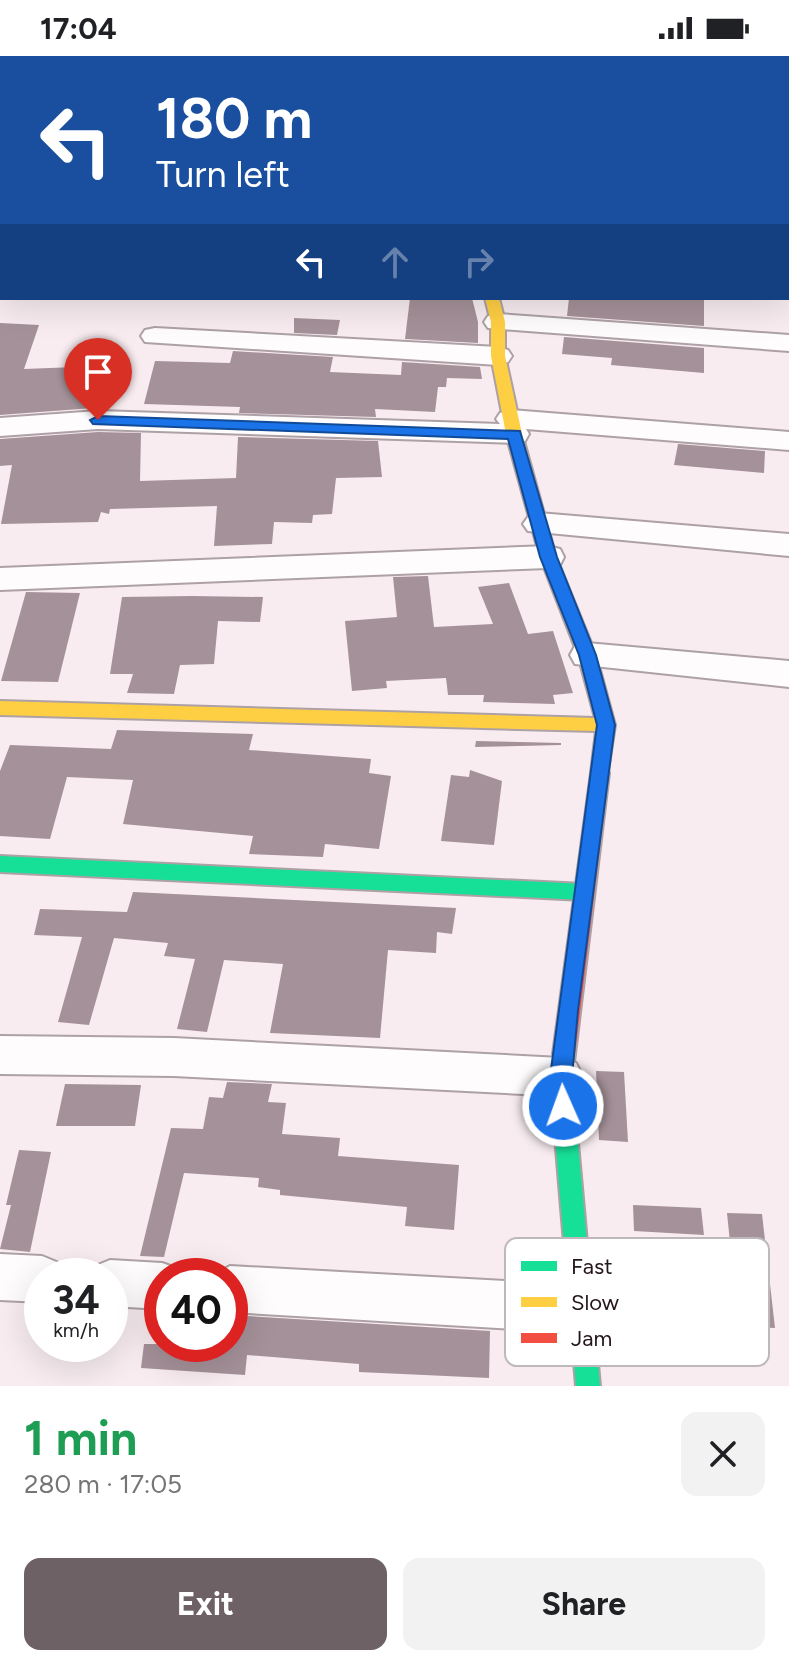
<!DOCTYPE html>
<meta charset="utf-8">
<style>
:root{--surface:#fff;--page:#f2f2f2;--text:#202124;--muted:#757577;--accent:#6e6166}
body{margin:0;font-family:Figtree,sans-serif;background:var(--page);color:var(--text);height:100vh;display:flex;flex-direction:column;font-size:30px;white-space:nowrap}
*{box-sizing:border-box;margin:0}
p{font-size:26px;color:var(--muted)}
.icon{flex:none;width:44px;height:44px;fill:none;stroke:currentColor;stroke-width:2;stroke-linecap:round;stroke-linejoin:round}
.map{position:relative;height:1330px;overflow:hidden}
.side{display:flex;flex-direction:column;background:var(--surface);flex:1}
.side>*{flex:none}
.hud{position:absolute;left:0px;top:0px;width:790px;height:244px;box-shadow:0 8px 32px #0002;background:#1a4fa0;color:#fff;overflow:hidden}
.speed{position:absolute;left:24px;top:1202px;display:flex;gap:16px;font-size:40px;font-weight:700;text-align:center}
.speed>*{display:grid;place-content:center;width:104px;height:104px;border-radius:50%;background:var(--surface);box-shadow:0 8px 32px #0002;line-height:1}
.speed small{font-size:20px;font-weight:400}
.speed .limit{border:12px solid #d22;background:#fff;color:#111}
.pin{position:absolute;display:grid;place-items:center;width:68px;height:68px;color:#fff;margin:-82px -34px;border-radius:50% 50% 50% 0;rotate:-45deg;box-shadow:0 0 8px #0007}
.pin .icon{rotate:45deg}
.me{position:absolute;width:88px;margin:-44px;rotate:358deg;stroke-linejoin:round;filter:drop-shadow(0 0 6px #0008)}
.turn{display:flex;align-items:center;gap:28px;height:168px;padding:0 24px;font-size:36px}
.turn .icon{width:104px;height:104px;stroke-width:2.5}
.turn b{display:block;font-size:56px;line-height:68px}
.lanes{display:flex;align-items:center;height:76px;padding:0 24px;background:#0003;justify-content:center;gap:40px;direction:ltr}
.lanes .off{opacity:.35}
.round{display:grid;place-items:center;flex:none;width:84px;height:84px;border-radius:16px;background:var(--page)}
.overview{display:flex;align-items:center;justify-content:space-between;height:136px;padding:0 24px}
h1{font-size:48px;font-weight:700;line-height:60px;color:#1e9e55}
.primary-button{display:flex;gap:16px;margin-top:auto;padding:16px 24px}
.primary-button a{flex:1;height:92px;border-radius:16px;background:var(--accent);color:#fff;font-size:32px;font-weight:700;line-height:92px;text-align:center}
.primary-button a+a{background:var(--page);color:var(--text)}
.status{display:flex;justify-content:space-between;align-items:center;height:56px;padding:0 40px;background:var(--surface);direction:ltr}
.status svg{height:22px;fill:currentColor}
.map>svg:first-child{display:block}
</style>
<div class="status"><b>17:04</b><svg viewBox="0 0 49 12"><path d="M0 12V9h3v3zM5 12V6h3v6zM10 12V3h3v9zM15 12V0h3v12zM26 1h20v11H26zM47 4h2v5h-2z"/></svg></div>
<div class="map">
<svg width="789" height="1330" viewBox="0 0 789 1330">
<rect width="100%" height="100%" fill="#f8ecf0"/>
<g fill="#a59199">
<polygon points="410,242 472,242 478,266 478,287 405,283"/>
<polygon points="569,242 704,242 704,270 567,260"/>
<polygon points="294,262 340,264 337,279 294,277"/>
<polygon points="0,267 39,269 24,313 102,310 93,352 0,359"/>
<polygon points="564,281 704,292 704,317 611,309 612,302 562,298"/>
<polygon points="233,295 333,301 330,316 401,319 402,306 480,311 482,323 447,322 446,331 438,331 435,356 375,353 376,361 239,357 240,351 144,348 155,305 230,307"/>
<polygon points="98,376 141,377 140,425 236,422 238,381 378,385 382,421 336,422 332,458 313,459 312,467 274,466 272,488 214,490 217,450 110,453 109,458 101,456 98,466 1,468 12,409 0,410 0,383"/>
<polygon points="678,388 765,395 764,417 674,409"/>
<polygon points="428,520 434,571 493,568 478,531 509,527 528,578 553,575 573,637 553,639 555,648 483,646 484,639 448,639 446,622 386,625 387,632 352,635 345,565 397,561 393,521"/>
<polygon points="26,536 80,537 58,626 1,625"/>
<polygon points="192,540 263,541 260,566 218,565 214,608 180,609 174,638 127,637 133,618 110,618 122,541"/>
<polygon points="117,674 253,678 249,694 371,703 369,717 391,720 379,793 325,788 323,801 249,798 253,780 123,768 133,724 67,721 50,783 0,780 0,715 10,689 111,693"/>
<polygon points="476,685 561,687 561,689 475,691"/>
<polygon points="470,714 502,725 494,789 441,785 451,719 469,721"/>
<polygon points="133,836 456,852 452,878 437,876 436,897 388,894 380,982 270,977 283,908 224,904 207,976 177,973 195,903 164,900 168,887 114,882 89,969 58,966 82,881 34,879 40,853 127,856"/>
<polygon points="596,1015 624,1016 628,1086 599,1084"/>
<polygon points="227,1026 272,1028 268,1046 286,1047 282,1078 340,1082 338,1100 459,1109 454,1174 405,1170 407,1151 280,1139 280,1134 258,1131 259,1122 184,1117 164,1201 140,1200 171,1072 203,1073 209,1041 223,1042"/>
<polygon points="65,1028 141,1029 135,1070 56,1070"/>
<polygon points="19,1094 51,1096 30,1196 0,1193 11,1149 6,1149"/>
<polygon points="633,1149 701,1152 704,1179 634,1175"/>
<polygon points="727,1157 762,1158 775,1272 720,1270 721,1276 615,1272 612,1239 736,1245"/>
<polygon points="230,1259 490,1275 489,1322 359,1316 359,1308 247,1299 245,1319 141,1312 144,1288 230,1288"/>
</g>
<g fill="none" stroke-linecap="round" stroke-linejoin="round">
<g stroke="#ada1a5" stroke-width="4">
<g id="street">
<rect x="399" y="0" width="22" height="2"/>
<polygon points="721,0 770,0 771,2 722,2"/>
<polygon points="780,0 789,0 789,11 788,2 778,2"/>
<rect x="788" y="65" width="1" height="14"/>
<rect x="788" y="133" width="1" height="16"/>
<rect x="788" y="201" width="1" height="16"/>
<polygon points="498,258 789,279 789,295 488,272 484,266 488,260"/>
<polygon points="155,272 498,291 508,294 512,300 508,306 498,309 145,286 141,280 145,274"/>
<polygon points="511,354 789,376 789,394 526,373 529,378 525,385 514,387 98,373 0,380 0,362 98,355 500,368 496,363 500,357"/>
<polygon points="539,457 789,478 789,500 528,475 523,468 528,461"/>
<polygon points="548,490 560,493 564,501 560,509 548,512 0,534 0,512"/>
<polygon points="587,587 789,605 789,631 575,608 570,599 575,590"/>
<polygon points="0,980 174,982 561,1002 576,1007 583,1021 576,1035 561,1040 174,1020 0,1018"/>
<polygon points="0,1198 42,1200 59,1207 64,1220 42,1220 42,1246 0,1244"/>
<polygon points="110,1204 162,1207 179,1213 182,1220 162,1220 162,1253 110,1250 110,1220 89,1220 93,1211"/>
<polygon points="230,1210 580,1229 597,1236 604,1253 597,1270 580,1277 230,1256 230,1220 212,1220"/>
</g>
</g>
<g stroke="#ada1a5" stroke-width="4">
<g id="fast">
<polygon points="0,800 584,828 591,830 594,836 591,842 584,844 0,816"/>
<polygon points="564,989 572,991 575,998 572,1021 600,1330 576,1330 550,1021 556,991"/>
</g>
</g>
<g stroke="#ada1a5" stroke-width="4">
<polygon id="slow" points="485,242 499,242 505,266 505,300 522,378 556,501 596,599 615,669 607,722 593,722 591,717 596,675 0,659 0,645 595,662 578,599 540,501 506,378 491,300 491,266"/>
</g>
<g stroke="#ada1a5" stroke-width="4">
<polygon id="jam" points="600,710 607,712 609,717 575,998 572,1005 564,1007 556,1005 553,998 591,717 593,712"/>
</g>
<use href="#street" fill="#fefcfd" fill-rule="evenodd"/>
<use href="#fast" fill="#16e098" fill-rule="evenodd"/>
<use href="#slow" fill="#ffcf43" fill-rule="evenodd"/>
<use href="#jam" fill="#f24e42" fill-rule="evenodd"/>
</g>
<polygon fill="#1a73e8" stroke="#114b97" stroke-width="2" points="98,360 520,375 557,501 596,599 615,669 578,954 572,1021 574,1050 571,1057 563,1060 555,1057 550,1021 597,669 579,599 540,501 508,383 93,368 90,364"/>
<rect x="505" y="1182" width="264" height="128" rx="12" fill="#fff" stroke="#bdb9bb" stroke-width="2"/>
<rect x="521" y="1205" width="36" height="10" fill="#16e098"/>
<rect x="521" y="1241" width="36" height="10" fill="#ffcf43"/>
<rect x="521" y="1277" width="36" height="10" fill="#f24e42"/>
<g font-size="22" fill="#24161b">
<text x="571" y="1218">Fast</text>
<text x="571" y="1254">Slow</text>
<text x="571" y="1290">Jam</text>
</g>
</svg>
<div class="speed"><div>34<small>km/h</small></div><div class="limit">40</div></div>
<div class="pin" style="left:98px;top:364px;background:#d93025"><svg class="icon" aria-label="arrive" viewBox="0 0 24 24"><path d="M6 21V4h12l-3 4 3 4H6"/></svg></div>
<svg class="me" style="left:563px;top:1050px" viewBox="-20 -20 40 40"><circle r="17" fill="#1a73e8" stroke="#fff" stroke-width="3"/><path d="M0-11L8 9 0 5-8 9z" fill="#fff"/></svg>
<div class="hud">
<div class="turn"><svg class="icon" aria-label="left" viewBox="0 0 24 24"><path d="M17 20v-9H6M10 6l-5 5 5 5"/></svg><div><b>180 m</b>Turn left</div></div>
<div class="lanes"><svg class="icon" aria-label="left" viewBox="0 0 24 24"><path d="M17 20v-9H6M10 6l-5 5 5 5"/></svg><svg class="icon off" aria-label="ahead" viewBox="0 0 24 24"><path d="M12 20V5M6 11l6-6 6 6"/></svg><svg class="icon off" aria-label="right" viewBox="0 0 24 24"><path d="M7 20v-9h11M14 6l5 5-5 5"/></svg></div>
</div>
</div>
<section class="side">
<div class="overview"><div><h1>1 min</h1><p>280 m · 17:05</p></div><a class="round"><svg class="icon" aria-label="close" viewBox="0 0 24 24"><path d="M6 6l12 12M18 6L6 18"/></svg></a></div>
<div class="primary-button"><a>Exit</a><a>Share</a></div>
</section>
